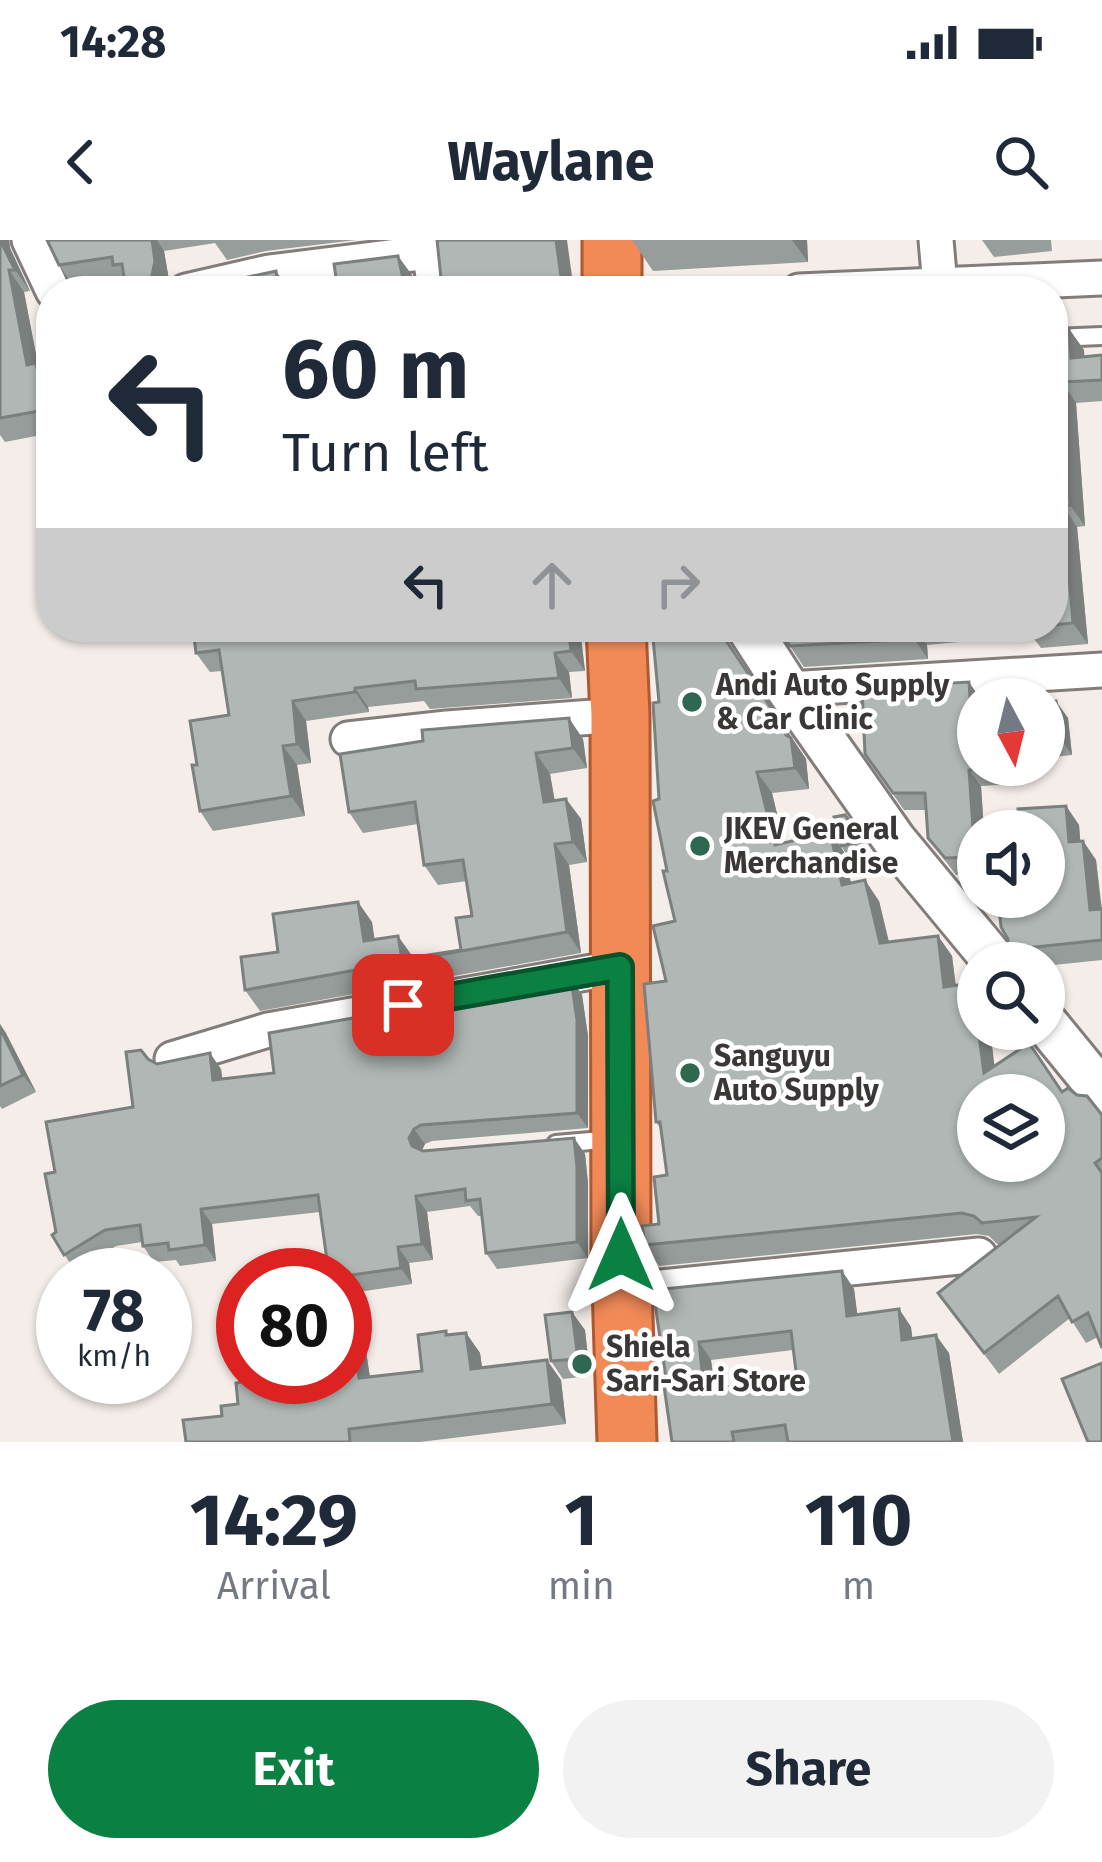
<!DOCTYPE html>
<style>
:root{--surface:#fff;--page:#f2f2f3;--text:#1f2937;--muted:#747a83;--accent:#0b8043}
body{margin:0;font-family:"Fira Sans",sans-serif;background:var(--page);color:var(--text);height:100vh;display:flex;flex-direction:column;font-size:45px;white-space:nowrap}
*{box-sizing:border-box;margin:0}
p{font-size:39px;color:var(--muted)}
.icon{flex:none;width:66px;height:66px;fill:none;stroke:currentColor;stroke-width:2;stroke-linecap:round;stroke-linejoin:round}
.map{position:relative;height:1202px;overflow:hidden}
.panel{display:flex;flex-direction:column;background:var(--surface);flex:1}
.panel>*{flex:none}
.hud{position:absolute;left:36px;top:36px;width:1032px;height:366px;border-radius:48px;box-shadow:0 3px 9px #0004;background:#fff;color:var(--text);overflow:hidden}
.needle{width:78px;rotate:173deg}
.fabs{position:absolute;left:957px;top:438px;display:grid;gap:24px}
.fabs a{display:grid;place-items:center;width:108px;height:108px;border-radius:50%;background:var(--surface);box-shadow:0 3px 9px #0004;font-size:60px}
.speed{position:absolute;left:36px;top:1008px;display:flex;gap:24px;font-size:60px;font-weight:700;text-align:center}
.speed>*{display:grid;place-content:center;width:156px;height:156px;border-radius:50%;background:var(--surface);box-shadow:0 3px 9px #0004;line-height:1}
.speed small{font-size:30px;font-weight:400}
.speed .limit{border:18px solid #d22;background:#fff;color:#111}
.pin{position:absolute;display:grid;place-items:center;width:102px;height:102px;color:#fff;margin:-51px;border-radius:24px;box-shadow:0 6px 18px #0006}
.me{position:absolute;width:132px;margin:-66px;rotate:0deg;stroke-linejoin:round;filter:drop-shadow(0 0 9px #0008)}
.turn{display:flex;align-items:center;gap:42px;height:252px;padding:0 48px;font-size:54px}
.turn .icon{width:156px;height:156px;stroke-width:2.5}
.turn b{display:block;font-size:84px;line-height:102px}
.lanes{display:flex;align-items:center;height:114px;padding:0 48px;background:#0003;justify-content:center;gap:60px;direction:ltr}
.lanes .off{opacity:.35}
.eta{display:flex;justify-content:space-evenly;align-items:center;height:204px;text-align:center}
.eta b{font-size:72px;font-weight:700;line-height:84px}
.cta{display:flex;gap:24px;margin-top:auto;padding:24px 48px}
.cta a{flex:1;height:138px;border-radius:72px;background:var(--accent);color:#fff;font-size:48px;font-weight:700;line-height:138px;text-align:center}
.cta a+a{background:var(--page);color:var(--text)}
.status{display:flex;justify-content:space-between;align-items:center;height:84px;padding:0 60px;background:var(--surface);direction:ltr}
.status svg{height:33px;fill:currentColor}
header{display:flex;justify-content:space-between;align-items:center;height:156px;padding:0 48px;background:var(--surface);font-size:54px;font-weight:700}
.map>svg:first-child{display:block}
</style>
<div class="status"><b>14:28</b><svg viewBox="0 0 49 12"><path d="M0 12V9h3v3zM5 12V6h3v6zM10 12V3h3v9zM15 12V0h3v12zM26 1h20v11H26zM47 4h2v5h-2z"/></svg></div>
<header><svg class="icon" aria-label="back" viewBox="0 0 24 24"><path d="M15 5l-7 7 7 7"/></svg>Waylane<svg class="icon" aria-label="search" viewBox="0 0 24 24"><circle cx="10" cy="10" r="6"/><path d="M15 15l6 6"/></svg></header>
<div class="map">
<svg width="1102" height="1202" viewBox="0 0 1102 1202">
<rect width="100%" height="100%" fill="#f4edea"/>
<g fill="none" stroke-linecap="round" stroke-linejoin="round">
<g stroke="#827c7a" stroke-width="22">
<g id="service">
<polyline points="1053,98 1102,96"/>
<polyline points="556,904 614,899"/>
</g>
</g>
<g stroke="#827c7a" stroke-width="39">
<g id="minor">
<polyline points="29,0 53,51"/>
<polyline points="428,0 435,51"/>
<polyline points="936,0 940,46"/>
<polyline points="186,51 269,32 430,12"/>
<polyline points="799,51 1102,38"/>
<polyline points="788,449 1102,430"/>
<polyline points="348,499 447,488 620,475"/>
<polyline points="172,819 268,790 620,727"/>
<polyline points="621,1051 979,1015"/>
</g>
</g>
<g stroke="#827c7a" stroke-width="48">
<g id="tertiary">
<polyline points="748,387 788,449 895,601 996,723"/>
<polyline points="1044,781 1102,852"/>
</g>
</g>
<g stroke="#af5931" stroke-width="63">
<g id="trunk">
<polyline points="612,0 612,51"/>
<polyline points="616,387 620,475 621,1015 627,1202"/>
</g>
</g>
<use href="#service" stroke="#fff" stroke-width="16"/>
<use href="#minor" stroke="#fff" stroke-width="33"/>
<use href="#tertiary" stroke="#fff" stroke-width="42"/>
<use href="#trunk" stroke="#f28a58" stroke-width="57"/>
</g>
<g fill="#979d9b" fill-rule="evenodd">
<polygon points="0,0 9,0 10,8 30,51 24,52 38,125 51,144 51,193 5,202 0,195"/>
<polygon points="47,0 356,0 266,11 227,20 215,3 164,11 169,40 166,50 124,41 122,37 73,45 59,25"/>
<polygon points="632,0 807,0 808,22 653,31"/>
<polygon points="982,0 1051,0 1052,11 994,17"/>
<polygon points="1069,89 1084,110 1084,117 1102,115 1102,161 1076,163 1085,286 1077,287 1088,404 1041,408 1031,395 927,405 928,419 804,427 777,387 1053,387 1053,90"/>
<polygon points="284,387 582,387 580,389 585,431 569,432 572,458 430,469 424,461 368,467 369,472 306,481 311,523 297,525 305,576 213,591 200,571 197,525 229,475 222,431 210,432 196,413 244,393"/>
<polygon points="652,387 723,387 727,401 806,519 809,549 772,553 784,602 830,592 844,612 851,643 879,661 889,702 938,696 952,716 956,745 978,789 990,789 994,826 1062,852 1102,875 1102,1108 1098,1097 1086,1103 1070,1078 999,1134 938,1053 1001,1004 997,1004 989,996 977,994 659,1026 645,1005 659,984 667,935 661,889 656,882 666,741 675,681 659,559 659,462"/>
<polygon points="980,458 978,525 1028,525 1029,543 981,546 984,591 978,591 978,634 956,635 928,598 926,570 904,570 865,514"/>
<polygon points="1044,463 1068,478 1072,515 1044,518"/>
<polygon points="583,499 587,528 550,534 555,561 566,559 581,579 587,622 569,625 581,713 260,771 245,750 278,712 372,682 374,700 413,717 461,710 472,676 467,641 438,645 424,625 418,584 363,593 349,572"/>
<polygon points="1066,566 1079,585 1080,601 1083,601 1096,620 1102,669 1102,720 1044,726 1044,723 1017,723 1007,710"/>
<polygon points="845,575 870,610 847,615 841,606"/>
<polygon points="571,739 582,755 588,796 588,888 432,901 425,904 422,910 574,898 585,914 588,943 588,1018 497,1029 486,1013 482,976 478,976 470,966 427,972 433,1020 409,1023 412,1044 345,1054 345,1035 320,972 212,984 216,1021 180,1026 176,1020 154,1022 143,1006 142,1002 116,1006 75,1031 52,995 56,992 55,932 133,867 148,819 157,824 221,829 222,839 274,833"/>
<polygon points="0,784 36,852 2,869 0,866"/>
<path d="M842 1031 854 1049 857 1074 899 1069 911 1087 912 1098 949 1113 963 1202H672L667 1145 653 1050ZM793 1110 797 1139 715 1149 711 1120Z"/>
<polygon points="585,1090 590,1136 563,1139 551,1121"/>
<polygon points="446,1091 449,1095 466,1093 480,1113 482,1127 561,1140 566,1184 420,1202 186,1202 238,1164 345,1137 366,1111 370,1137 422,1131"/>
</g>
<g fill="#7b807e">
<polygon points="1,0 9,0 10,8 30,51 15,30"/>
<polygon points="152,0 157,0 164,11 169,40 166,51 161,51 152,35"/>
<polygon points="556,0 567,0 574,51 563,51"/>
<polygon points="792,0 807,0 808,22"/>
<polygon points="398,16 412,35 415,51 410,51 404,43"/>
<polygon points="9,30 24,52 38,125 51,144 51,179 45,170 27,125"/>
<polygon points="276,31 290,51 279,51"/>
<polygon points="1069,89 1084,110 1086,139 1071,118"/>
<polygon points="1062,142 1076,163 1085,286 1070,265"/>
<polygon points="1063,266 1077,287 1088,404 1073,383"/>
<polygon points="231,387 243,387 246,414 232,394"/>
<polygon points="568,387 579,387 580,389 585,431 571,411"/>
<polygon points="717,387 723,387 727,401 806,519 809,549 795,528"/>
<polygon points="913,387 927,405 928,419 914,399"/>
<polygon points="555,413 569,432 572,458 559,438"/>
<polygon points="969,442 980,458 978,459 978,481 971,471"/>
<polygon points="355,448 368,467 369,472 355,452"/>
<polygon points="293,461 306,481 311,523 297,504"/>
<polygon points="1056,461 1068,478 1072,515 1060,498"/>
<polygon points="569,478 583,499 587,528 573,508"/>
<polygon points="283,506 297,525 305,576 291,556"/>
<polygon points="536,513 550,534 558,583 544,562"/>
<polygon points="1017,525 1028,525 1029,543 1017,526"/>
<polygon points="969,530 981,546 984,591 978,591 978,622 975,617"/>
<polygon points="757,532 772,553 789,625 775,605"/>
<polygon points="566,559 581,579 587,622 573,602"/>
<polygon points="1066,566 1079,585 1082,621 1069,602"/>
<polygon points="830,592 844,612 856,666 842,645"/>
<polygon points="1083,601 1096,620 1102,677 1090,670"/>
<polygon points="555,604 569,625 581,713 567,692"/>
<polygon points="865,640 879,661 894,724 880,703"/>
<polygon points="358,662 372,682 378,721 364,701"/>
<polygon points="398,696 413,717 402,719"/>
<polygon points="938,696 952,716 958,768 944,747"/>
<polygon points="571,739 582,755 588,796 588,888 577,873"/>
<polygon points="972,743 978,752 978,789 990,789 998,854 984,833"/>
<polygon points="0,784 6,793 36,852 23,835 0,788"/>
<polygon points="210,813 221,829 225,856 213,840"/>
<polygon points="414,889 425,904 420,914 412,906 409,898"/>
<polygon points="574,898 585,914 588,943 588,1018 577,1002"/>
<polygon points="416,956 427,972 433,1020 422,1004"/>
<polygon points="201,969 212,984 216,1021 205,1005"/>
<polygon points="398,1007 409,1023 412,1044 401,1028"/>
<polygon points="842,1031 854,1049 860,1094 847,1076"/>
<polygon points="899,1069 911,1087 915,1118 902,1100"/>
<polygon points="572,1072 585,1090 590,1136 578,1119"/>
<polygon points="352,1090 366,1111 373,1159 359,1138"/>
<polygon points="466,1093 480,1113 485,1149 471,1129"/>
<polygon points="936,1095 949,1113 963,1202 953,1202"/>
<polygon points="699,1102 711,1120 717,1168 704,1150"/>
<polygon points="547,1120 561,1140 566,1184 552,1164"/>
</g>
<g fill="#b0b7b4" stroke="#7b807e" stroke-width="3" fill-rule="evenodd">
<polygon points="0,0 15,30 9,30 27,125 36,123 45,170 0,178"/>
<polygon points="47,0 152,0 155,21 152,35 159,49 171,51 126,51 122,24 113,25 112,17 59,25"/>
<polygon points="437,0 556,0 563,51 427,51 435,47 441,38"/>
<polygon points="398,16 404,43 412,50 417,51 338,51 334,24"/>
<polygon points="276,31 279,51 182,51"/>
<polygon points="1069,89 1071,118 1102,115 1102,140 1062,142 1070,265 1063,266 1073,383 1053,385 1053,90"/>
<polygon points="193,387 231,387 232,394 284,387 568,387 571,411 555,413 559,438 416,449 415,441 355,448 355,452 293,461 297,504 283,506 291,556 200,571 192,525 197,525 190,481 229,475 219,410 196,413"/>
<path d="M652 387H717L785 489 786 495 791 498 795 528 757 532 775 605 830 592 842 645 865 640 880 703 938 696 944 747 972 743 984 833 1029 803 1062 852 1068 848 1077 855 1087 856 1102 875V918L1095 923 1102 933V1108L1088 1073 1072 1082 1058 1056 984 1113 938 1053 1036 977 982 983 974 976 962 973 645 1005 642 986 659 984 654 937 667 935 660 882H656L644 744 666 741 653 686 675 681 663 631H667L653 561 659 559 653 463 659 462ZM978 855H1044V921H978Z"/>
<polygon points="777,387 913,387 914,399 790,406"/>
<polygon points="969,442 971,471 978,470 978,525 1017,526 969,530 975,617 945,618 928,598 925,553 893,553 865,514 862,448"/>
<polygon points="1056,461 1060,498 1044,500 1044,463"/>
<polygon points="569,478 573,508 536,513 544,562 566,559 573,602 555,604 567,692 245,750 241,717 278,712 273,674 358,662 364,701 398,696 402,719 461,710 456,678 472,676 463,620 424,625 415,562 349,572 340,514 423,501 422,490"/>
<polygon points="1066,566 1069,602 1083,601 1090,670 1102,669 1102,700 1007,710 1008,699 1001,687 998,657 1044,657 1044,591 1020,591 1018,569"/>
<polygon points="845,575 864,601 841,606 834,577"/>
<polygon points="571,739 577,780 577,873 421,885 414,889 409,898 412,906 423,911 574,898 577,927 577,1002 486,1013 480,959 466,961 465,949 416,956 422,1004 398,1007 401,1028 345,1036 329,1035 318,955 201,969 205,1005 169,1010 168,1003 143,1006 140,985 105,990 64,1015 52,995 56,992 45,934 55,932 46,882 133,867 126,812 141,810 148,819 157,824 210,813 213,840 274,833 269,793"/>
<polygon points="0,788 23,835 0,846"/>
<path d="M842 1031 847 1076 899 1069 902 1100 936 1095 953 1202H788L785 1185 732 1192 734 1202H672L664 1146 667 1145 653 1050ZM791 1091 797 1139 704 1150 699 1102Z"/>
<polygon points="572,1072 578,1119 551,1121 545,1075"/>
<polygon points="352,1090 359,1138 422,1131 418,1095 446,1091 446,1095 466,1093 471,1129 547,1120 552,1164 349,1189 350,1202 186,1202 183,1180 222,1176 221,1166 238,1164 236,1143 249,1141 249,1137 345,1137 345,1091"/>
<polygon points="1102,1123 1102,1202 1088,1202 1062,1139"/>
</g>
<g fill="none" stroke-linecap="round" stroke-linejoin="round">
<g stroke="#07532c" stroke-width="30">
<polyline id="route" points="403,765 620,727 621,1015"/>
</g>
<use href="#route" stroke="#0b8043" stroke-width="21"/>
</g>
<g fill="#2f6850" stroke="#fff" stroke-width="4.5">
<circle cx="692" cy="462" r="12"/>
<circle cx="700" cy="606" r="12"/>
<circle cx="690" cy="833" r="12"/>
<circle cx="582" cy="1124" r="12"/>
</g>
<g text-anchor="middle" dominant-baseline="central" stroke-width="9" stroke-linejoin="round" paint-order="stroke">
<g font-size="30" font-weight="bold" fill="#3a3736" stroke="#fff" text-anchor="start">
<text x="716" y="445">Andi Auto Supply<tspan x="716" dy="34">&amp; Car Clinic</tspan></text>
<text x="724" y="589">JKEV General<tspan x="724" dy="34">Merchandise</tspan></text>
<text x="714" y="816">Sanguyu<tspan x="714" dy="34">Auto Supply</tspan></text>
<text x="606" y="1107">Shiela<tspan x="606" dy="34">Sari-Sari Store</tspan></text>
</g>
</g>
</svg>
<div class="fabs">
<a><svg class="needle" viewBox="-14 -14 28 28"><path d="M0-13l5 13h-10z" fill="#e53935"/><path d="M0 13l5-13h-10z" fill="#747a83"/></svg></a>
<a><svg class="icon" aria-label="sound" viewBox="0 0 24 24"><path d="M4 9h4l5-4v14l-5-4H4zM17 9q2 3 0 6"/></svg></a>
<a><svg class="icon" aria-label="search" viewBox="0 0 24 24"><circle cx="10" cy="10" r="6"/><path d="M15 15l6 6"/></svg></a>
<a><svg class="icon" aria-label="layers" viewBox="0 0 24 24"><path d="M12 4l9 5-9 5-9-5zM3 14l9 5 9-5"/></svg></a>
</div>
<div class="speed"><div>78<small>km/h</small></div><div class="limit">80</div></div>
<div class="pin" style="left:403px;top:765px;background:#d93025"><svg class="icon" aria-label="arrive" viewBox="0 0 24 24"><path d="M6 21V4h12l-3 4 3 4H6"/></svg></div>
<svg class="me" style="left:621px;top:1015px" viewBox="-20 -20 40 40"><path d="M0-17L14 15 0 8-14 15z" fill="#0b8043" stroke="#fff" stroke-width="4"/></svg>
<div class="hud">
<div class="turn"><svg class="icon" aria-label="left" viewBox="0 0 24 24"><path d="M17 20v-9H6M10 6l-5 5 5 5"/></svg><div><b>60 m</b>Turn left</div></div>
<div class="lanes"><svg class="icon" aria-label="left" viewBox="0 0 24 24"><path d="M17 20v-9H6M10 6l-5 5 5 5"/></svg><svg class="icon off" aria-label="ahead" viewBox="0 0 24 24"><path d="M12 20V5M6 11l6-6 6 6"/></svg><svg class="icon off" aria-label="right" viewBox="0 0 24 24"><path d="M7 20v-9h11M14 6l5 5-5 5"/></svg></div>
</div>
</div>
<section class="panel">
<div class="eta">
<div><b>14:29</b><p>Arrival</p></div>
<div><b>1</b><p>min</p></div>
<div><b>110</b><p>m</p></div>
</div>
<div class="cta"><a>Exit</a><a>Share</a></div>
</section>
